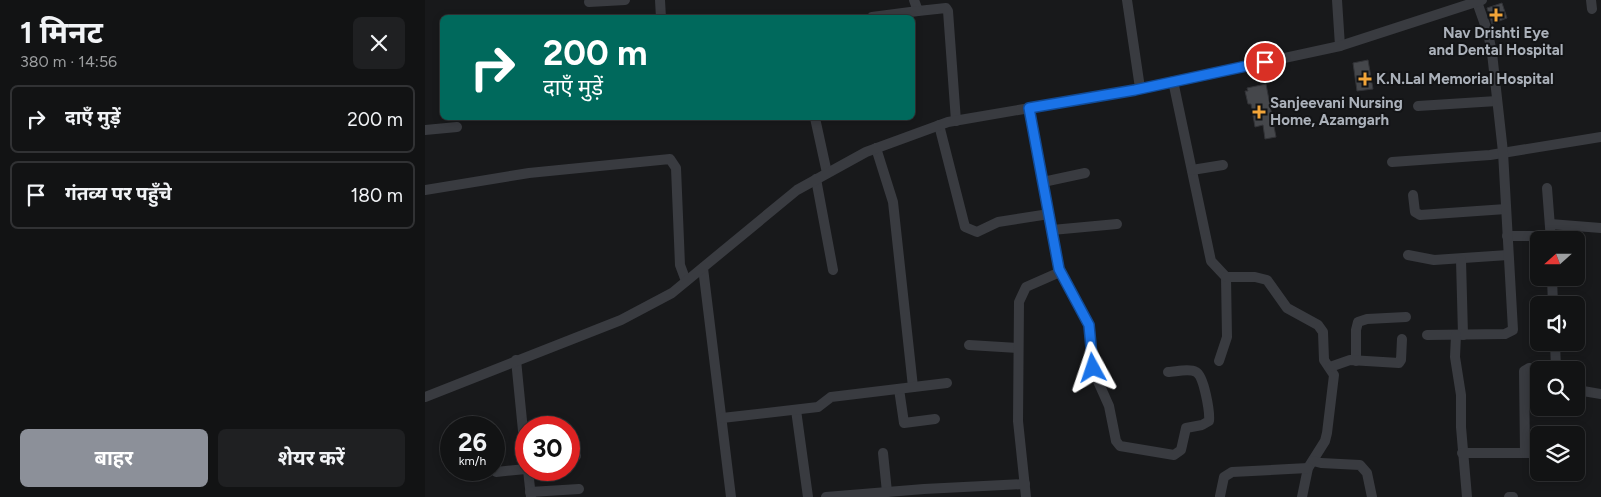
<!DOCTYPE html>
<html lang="hi">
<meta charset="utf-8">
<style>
:root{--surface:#121314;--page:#1f2022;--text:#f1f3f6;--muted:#9c9ea0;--line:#313234;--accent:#8c9099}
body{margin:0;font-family:Figtree,"Noto Sans Devanagari",sans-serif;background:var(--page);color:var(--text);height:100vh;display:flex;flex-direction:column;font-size:19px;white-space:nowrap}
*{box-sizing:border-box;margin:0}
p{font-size:16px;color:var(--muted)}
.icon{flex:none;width:28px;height:28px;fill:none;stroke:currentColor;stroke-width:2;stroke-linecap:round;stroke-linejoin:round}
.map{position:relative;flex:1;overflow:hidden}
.drawer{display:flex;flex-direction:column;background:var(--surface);width:425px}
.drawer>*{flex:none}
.top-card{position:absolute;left:15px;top:15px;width:475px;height:105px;border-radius:8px;box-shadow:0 2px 8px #0003,0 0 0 1px var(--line);background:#00695c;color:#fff;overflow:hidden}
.needle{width:32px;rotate:249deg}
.buttons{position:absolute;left:1105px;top:231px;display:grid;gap:10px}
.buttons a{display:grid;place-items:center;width:55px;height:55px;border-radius:8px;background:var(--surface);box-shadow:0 2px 8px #0003,0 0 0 1px var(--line);font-size:25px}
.speed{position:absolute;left:15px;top:416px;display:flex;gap:10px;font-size:25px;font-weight:700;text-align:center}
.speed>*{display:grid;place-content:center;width:65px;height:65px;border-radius:50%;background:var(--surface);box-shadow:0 2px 8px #0003,0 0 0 1px var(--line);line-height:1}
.speed small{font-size:12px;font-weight:400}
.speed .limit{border:8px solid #d22;background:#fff;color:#111}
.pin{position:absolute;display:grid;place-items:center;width:42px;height:42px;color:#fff;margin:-21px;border:2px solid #fff;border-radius:50%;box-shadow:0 1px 5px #0007}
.me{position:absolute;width:55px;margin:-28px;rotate:355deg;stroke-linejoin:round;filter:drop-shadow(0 0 4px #0008)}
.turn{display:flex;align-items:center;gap:18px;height:105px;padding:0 20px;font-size:22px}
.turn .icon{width:65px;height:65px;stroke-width:2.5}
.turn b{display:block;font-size:35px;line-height:42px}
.round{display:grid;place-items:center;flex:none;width:52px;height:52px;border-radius:8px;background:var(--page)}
.overview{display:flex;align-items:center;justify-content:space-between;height:85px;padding:0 20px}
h1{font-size:30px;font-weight:700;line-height:38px}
.button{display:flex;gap:10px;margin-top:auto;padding:10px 20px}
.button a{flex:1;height:58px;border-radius:8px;background:var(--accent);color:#fff;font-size:20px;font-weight:700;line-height:58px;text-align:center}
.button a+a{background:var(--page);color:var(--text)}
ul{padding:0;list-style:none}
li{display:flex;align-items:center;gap:15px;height:68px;margin:0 10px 8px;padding:0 10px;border:2px solid var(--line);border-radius:8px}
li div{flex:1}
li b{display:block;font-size:19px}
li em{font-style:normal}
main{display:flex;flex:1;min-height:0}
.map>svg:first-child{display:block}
</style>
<main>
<section class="drawer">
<div class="overview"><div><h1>1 मिनट</h1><p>380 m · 14:56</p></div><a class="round"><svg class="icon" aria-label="close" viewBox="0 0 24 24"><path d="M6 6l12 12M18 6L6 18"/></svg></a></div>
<ul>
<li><svg class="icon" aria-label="right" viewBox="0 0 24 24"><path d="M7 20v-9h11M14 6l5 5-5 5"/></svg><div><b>दाएँ मुड़ें</b></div><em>200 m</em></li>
<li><svg class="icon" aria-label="arrive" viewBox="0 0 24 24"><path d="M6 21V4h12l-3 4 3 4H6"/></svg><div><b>गंतव्य पर पहुँचे</b></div><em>180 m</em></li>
</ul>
<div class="button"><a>बाहर</a><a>शेयर करें</a></div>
</section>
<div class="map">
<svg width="1176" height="497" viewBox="0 0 1176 497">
<rect width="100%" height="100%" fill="#18191b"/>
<g fill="#45474b" stroke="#323337">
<polygon points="1077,3 1082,18 1067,24 1062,8"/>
<polygon points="943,60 948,89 932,91 928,63"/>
<polygon points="841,84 851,137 840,139 838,125 830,127 826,104 823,104 820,91 823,91 822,88"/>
</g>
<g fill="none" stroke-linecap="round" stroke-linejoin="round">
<g stroke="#393b40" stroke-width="10">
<polyline points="235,0 236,18"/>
<polyline points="489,0 493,11 521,8 523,11 531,121"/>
<polyline points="702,0 715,88"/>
<polyline points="912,0 915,46"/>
<polyline points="1166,0 1167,9"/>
<polyline points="164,2 200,0"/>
<polyline points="447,17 493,11"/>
<polyline points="748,81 786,261 801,277 802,337 794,361"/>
<polyline points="993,106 1072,101"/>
<path d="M604 108 634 269 664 325 667 368 684 406 691 441 695 446 749 455 756 450 761 428 777 425 784 421C785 412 779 376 771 372 764 368 750 372 743 372"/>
<polyline points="390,118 402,173"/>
<polyline points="514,125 540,227 552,232 573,222 624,214"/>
<polyline points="0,130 32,127"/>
<polyline points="451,148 468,202 488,387"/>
<polyline points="967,162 1065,155 1176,137"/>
<polyline points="767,170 798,165"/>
<polyline points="391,179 408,270"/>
<polyline points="618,182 660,173"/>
<polyline points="1122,188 1126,240"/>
<polyline points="0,190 104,173 245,159 251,168 255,265 261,281"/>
<polyline points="988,195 990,212 995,215 1081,209"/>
<polyline points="1125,224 1176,228"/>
<polyline points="627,230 692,224"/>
<polyline points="1082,236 1126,236"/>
<polyline points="983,255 1009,260 1083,255"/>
<polyline points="1036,260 1038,335"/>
<polyline points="278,268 306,497"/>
<polyline points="801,277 830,277 842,280 862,308 893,325 898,332 899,360 909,375 902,433 900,441 883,468 877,497"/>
<polyline points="1127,278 1128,305"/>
<polyline points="1002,335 1080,334 1088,330 1078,152 1067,53 1063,33 1052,2"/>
<polyline points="1031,335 1030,357 1036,395 1036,427 1042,497"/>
<polyline points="1130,342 1131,370"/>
<polyline points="544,345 593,348"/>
<polyline points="91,360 101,461"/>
<polyline points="931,361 931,330 933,322 942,319 981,317"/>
<polyline points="905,367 925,360 974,363 976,360 977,339"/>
<polyline points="474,389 479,423 510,419"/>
<polyline points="1152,390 1176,394"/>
<polyline points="0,397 196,320 247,293 372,190 441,152 523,122 710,90 915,46 1057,0"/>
<polyline points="371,410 383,497"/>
<polyline points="297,418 393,407 406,397 522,383"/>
<polyline points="458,453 462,492"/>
<polyline points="1037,453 1114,453"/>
<polyline points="1100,453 1099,371 1104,368 1131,369"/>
<polyline points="144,457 151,456"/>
<polyline points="888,461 896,463 935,465 942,473 947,497"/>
<polyline points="103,470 106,497"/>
<polyline points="71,472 101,469"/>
<polyline points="105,492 154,489"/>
<polyline points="795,496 799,477 807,472 883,468"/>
<polyline points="401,497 499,489 600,484"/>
<polyline points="601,497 593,421 594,302 601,287 635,272"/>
<polyline points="1084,497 1088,497"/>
</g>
</g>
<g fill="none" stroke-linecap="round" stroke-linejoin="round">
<g stroke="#114b97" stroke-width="12">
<polyline id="route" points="668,368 664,325 634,269 604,108 710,90 840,62"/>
</g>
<use href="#route" stroke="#1a73e8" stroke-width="9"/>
</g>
<g fill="#f2a539" stroke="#131416" stroke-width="2">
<path d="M1068.5 7.5h5v5h5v5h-5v5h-5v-5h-5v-5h5z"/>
<path d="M937.5 71.5h5v5h5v5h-5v5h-5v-5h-5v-5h5z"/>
<path d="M831.5 104.5h5v5h5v5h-5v5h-5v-5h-5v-5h5z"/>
</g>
<g text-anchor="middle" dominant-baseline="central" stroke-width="4" stroke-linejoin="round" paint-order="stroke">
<g font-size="15" font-weight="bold" fill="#abb1ba" stroke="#131416" text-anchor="start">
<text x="1071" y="33" text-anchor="middle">Nav Drishti Eye<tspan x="1071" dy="17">and Dental Hospital</tspan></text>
<text x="951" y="79">K.N.Lal Memorial Hospital</text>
<text x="845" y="103">Sanjeevani Nursing<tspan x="845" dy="17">Home, Azamgarh</tspan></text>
</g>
</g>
</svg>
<div class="buttons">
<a><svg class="needle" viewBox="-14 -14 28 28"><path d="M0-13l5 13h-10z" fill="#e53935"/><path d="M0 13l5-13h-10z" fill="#9c9ea0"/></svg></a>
<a><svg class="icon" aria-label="sound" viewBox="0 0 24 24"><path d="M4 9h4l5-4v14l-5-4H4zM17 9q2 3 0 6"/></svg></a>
<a><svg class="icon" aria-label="search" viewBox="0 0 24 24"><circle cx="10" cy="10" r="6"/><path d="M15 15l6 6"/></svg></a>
<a><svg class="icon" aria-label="layers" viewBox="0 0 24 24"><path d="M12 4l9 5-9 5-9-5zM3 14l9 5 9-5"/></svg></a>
</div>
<div class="speed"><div>26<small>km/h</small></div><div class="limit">30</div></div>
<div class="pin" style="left:840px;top:62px;background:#d93025"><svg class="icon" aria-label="arrive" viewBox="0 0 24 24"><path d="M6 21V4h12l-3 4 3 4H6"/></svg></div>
<svg class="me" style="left:668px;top:368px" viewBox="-20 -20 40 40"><path d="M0-17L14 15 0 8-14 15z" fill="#1a73e8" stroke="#fff" stroke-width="4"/></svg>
<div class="top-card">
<div class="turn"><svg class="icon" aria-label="right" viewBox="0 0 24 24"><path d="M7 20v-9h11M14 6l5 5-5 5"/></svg><div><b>200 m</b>दाएँ मुड़ें</div></div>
</div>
</div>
</main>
